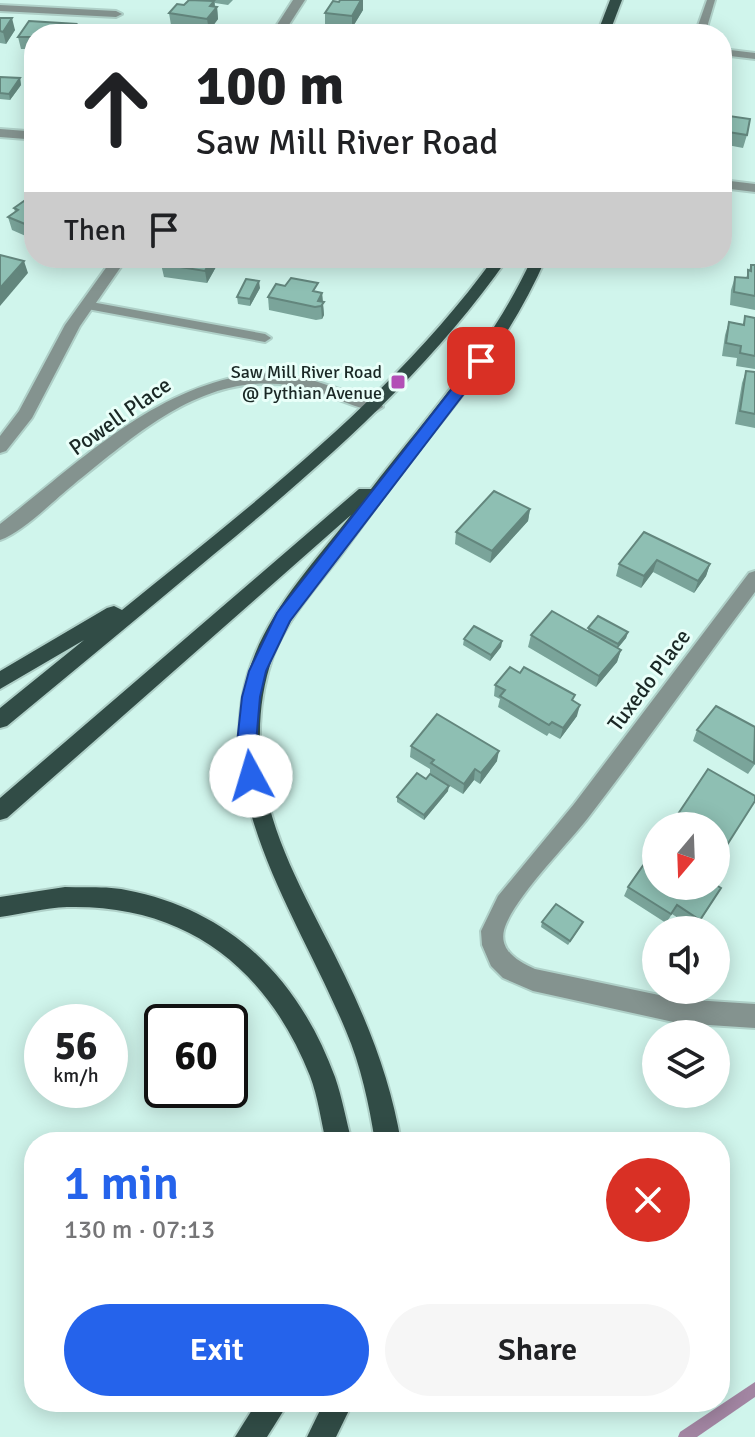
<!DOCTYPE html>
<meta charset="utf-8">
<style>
:root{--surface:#fff;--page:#f6f6f6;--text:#202124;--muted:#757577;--accent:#2563eb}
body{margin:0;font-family:Signika,sans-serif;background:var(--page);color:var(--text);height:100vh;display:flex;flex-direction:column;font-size:30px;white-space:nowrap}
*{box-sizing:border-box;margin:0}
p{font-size:26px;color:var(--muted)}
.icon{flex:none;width:44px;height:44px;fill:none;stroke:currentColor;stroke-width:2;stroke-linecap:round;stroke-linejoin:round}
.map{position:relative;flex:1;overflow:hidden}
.drawer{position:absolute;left:24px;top:1132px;width:706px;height:280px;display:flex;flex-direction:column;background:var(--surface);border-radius:32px;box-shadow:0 4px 20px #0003}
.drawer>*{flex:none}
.guide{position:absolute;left:24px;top:24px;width:708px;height:244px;border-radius:32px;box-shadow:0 4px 20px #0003;background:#fff;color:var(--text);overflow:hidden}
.needle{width:52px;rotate:199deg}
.buttons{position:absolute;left:642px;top:812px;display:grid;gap:16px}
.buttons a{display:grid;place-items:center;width:88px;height:88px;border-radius:50%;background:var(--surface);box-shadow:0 4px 20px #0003;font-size:40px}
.speed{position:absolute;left:24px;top:1004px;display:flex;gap:16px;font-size:40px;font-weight:700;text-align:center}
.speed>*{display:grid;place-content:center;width:104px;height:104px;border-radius:50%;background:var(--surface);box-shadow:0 4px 20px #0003;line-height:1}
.speed small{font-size:20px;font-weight:400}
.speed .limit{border:4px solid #111;border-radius:12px;background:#fff;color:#111}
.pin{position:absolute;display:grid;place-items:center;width:68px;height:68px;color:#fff;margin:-34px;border-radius:16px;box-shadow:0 4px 12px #0006}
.me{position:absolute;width:88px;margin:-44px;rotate:354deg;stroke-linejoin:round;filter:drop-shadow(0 0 6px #0008)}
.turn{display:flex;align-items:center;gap:28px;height:168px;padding:0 40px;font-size:36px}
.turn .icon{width:104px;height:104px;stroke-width:2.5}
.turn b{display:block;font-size:56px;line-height:68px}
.then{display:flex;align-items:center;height:76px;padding:0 40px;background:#0003;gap:16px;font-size:30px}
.round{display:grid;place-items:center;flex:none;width:84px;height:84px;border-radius:42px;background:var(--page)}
.head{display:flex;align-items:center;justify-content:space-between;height:136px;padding:0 40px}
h1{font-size:48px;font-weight:600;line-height:60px;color:var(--accent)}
.button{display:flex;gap:16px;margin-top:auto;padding:16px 40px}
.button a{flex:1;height:92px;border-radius:48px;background:var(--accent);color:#fff;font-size:32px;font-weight:600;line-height:92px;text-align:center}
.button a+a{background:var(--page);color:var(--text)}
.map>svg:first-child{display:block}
</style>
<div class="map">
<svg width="755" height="1437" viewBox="0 0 755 1437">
<rect width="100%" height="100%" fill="#d0f5ec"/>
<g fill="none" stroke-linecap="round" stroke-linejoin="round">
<polygon fill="#a285a2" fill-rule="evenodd" points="755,1382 755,1397 697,1437 678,1437 680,1432"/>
<g stroke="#afd0c8" stroke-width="4">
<g id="service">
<polygon points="707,0 715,0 705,34 695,34"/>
<polygon points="722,49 755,53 755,59 722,55"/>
<polygon points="86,301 265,334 271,338 265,342 82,308 82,302"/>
</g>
</g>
<g stroke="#afd0c8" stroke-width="4">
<g id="minor">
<polygon points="293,0 305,0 283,34 271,34"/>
<polygon points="0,5 116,11 122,14 116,17 0,11"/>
<polygon points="0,129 26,131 32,135 26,139 0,137"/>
<polygon points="722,180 755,184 755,192 722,188"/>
<polygon points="113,258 127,258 80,326 32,418 6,451 0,453 0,436 19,411 65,325"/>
<path d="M755 571V592C699 667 645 744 588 818 567 845 512 900 504 930 499 951 519 962 535 969L678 999 755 1004V1028L678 1023 533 991 503 978 491 966 482 945 481 931 498 896 574 804 749 573Z"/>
</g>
</g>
<g stroke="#afd0c8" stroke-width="4">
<path id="tertiary" d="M263 373 306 378 381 403 383 407 375 412C347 405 322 391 294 386 205 370 137 434 73 485 54 500 22 533 0 540V524C80 462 158 382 263 373Z"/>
</g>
<g stroke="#afd0c8" stroke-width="4">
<g id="primary">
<polygon points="610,0 622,0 609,34 597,34"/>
<path d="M494 258H508C427 374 322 465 213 555 145 612 76 669 7 726L0 728V708L84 640 0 689V671L107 608 114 606 122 610C255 502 392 398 494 258Z"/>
<path d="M532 258H546C516 327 474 382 427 440 398 476 371 514 344 551 319 584 288 617 273 656 257 702 257 746 266 793 280 858 317 917 345 976 371 1030 391 1083 401 1142H375C369 1104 361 1066 346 1031 298 914 201 785 255 654 276 602 317 559 351 515L7 818 0 820V798L359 489H371C429 414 492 346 532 258Z"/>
<path d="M65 887C85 888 107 886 126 890 231 910 299 979 335 1077 342 1097 346 1120 352 1142H326C321 1121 318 1097 310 1076 267 968 186 904 67 907 45 908 22 914 0 917V897Z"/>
<polygon points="257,1402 289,1402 267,1437 235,1437"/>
<polygon points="324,1402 353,1402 336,1437 307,1437"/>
</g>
</g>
<use href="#service" fill="#84938f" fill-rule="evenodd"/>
<use href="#minor" fill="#84938f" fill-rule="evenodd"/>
<use href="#tertiary" fill="#84938f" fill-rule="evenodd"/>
<use href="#primary" fill="#314c46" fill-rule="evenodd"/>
</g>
<g fill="#7aa49a">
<polygon points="189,0 233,0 228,5 215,3 215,7 217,7 218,19 209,31 207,31 207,34 175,34 181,27 171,25 169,13 184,5"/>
<polygon points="340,0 370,0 363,0 363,10 352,28 325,25 325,13"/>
<polygon points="0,18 15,30 6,44 0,43"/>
<polygon points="34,34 34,49 21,49 18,37"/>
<polygon points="0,77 20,78 21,85 10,100 0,99"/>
<polygon points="722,115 747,135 743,148 722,144"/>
<polygon points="34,194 34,233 28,237 12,230 8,217 15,212 14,208"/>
<polygon points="165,258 221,258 207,283 164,277 161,264"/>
<polygon points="751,265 755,265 755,310 730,305 731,290 735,277 746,278"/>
<polygon points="260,288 250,306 238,304 237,297"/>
<polygon points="318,292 322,293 324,315 322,319 316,320 269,310 268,297"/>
<polygon points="745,316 755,318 755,369 736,366 737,358 722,356 725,335 729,322 743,324"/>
<polygon points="746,371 755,372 755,428 735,424 742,383"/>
<polygon points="530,509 528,521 490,563 455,544 456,532"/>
<polygon points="644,532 710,564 706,576 694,593 653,572 641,588 616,576 619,564"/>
<polygon points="588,628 628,632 626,638 618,648 621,650 617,662 596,687 528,647 531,635 588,631"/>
<polygon points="464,639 502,641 501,647 490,661 463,645"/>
<polygon points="495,685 573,701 577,716 560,739 549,733 547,736 498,707 500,699 494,696"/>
<polygon points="697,730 755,764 748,774 693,741"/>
<polygon points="411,746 497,761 480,784 474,780 463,794 430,774 430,769 410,757"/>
<polygon points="448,791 424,820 397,802 397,797"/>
<polygon points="628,887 721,888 695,929 672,914 666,923 624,896"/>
<polygon points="542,922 581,926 568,945 541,927"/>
</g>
<g fill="#63867d">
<polygon points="361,0 363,0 363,10 352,28 352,16"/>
<polygon points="214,1 215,9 217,7 218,19 209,31 207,19 210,6"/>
<polygon points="12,18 15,30 6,44 3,32"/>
<polygon points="76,24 78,34 68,34"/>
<polygon points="20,78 21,85 10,100 9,94"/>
<polygon points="34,217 34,233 28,237 25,224"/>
<polygon points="212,258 221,258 207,283 205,271"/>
<polygon points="24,261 28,273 0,306 0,288"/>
<polygon points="259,281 260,288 250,306 250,299"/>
<polygon points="322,293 324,315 322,319 321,306 318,301"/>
<polygon points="530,509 528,521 490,563 492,551"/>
<polygon points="657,560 653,572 641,588 644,576"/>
<polygon points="710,564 706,576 694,593 698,581"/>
<polygon points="628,632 626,638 616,650 618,644"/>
<polygon points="502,641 501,647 490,661 491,655"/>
<polygon points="621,650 617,662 596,687 599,676"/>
<polygon points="580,705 577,716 560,739 563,728"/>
<polygon points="499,751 497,761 480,784 481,773"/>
<polygon points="475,769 474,780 463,794 464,784"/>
<polygon points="449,786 448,791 424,820 424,815"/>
</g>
<g fill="#8ebfb3" stroke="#63867d" stroke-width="2">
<polygon points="189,0 214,1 210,6 217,7 207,19 169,13 177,4 184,5"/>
<polygon points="340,0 361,0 352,16 325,13 333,1 339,2"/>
<polygon points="0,18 12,18 3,32 0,31"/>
<polygon points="29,21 76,24 68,34 34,34 34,37 18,37"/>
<polygon points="182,26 206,29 203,34 175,34"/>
<polygon points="0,77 20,78 9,94 0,93"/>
<polygon points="722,115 750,119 747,135 722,131"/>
<polygon points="34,194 34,217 25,224 8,217 18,210 14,208"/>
<polygon points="722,209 727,210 723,228 722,228"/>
<polygon points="0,255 24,261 0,288"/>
<polygon points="165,258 212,258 205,271 161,264"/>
<polygon points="751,265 755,265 755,296 734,292 735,277 748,278 748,270 751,271"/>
<polygon points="291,278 318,283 313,291 322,293 318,301 324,302 321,306 315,307 268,297 276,284 285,286"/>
<polygon points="246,279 259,281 250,299 237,297"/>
<polygon points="745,316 755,318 755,356 740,353 741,346 726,343 729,322 744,325"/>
<polygon points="746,371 755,372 755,414 740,411"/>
<polygon points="494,491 530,509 492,551 456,532"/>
<polygon points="644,532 710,564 698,581 657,560 644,576 619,564"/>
<polygon points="552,611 621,650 599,676 531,635"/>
<polygon points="598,616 628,632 618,644 588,628"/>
<polygon points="474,626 502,641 491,655 464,639"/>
<polygon points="510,667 520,673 524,667 575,695 572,700 580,705 563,728 552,722 549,725 500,696 505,690 495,685"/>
<polygon points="716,706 755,727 754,763 697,730"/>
<polygon points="437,714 499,751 481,773 475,769 464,784 431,763 434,760 411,746"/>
<polygon points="708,769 755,796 755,801 720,856 716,853 716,826 670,826"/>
<polygon points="417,773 426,779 430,774 449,786 424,815 397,797"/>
<polygon points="656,847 656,886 716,886 716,885 721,888 700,920 677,905 671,914 628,887"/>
<polygon points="556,904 583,922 570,941 542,922"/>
</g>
<polygon fill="#2563eb" stroke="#184099" stroke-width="2" points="481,357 486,358 486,365 290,621 266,671 260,697 256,743 260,776 257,781 244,781 237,743 242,697 249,671 277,613 476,358"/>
<rect fill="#b24fb6" stroke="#e9fff9" stroke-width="3" x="390" y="374" width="16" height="16" rx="4"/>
<g text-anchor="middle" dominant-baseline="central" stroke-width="6" stroke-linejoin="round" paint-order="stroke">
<g font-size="18" fill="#1a2825" stroke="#e9fff9" text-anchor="end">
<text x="382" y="372">Saw Mill River Road<tspan x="382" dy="21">@ Pythian Avenue</tspan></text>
</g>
<g font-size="22" fill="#1a2825" stroke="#e9fff9">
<text transform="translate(120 416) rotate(-35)">Powell Place</text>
<text transform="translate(649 680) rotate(-53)">Tuxedo Place</text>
</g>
</g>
</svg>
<div class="buttons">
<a><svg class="needle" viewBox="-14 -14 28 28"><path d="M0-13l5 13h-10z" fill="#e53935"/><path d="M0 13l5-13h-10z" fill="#757577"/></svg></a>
<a><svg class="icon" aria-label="sound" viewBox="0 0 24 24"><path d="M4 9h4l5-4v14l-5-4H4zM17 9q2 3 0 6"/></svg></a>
<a><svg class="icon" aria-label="layers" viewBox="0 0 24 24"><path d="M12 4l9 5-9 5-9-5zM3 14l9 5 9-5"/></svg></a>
</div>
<div class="speed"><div>56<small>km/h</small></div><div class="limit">60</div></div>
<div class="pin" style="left:481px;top:361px;background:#d93025"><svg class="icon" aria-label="arrive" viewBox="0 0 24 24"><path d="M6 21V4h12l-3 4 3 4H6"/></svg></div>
<svg class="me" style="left:251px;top:776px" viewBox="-20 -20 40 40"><circle r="19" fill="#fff"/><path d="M0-13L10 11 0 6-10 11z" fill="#2563eb"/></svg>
<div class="guide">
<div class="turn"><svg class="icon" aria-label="ahead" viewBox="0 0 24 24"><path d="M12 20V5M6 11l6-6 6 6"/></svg><div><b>100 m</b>Saw Mill River Road</div></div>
<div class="then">Then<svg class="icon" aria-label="arrive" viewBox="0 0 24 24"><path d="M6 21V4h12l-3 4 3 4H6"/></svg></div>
</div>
<section class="drawer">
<div class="head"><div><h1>1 min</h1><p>130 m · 07:13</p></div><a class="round" style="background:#d93025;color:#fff"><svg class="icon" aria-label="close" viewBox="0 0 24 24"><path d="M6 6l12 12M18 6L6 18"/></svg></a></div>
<div class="button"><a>Exit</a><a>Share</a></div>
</section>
</div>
